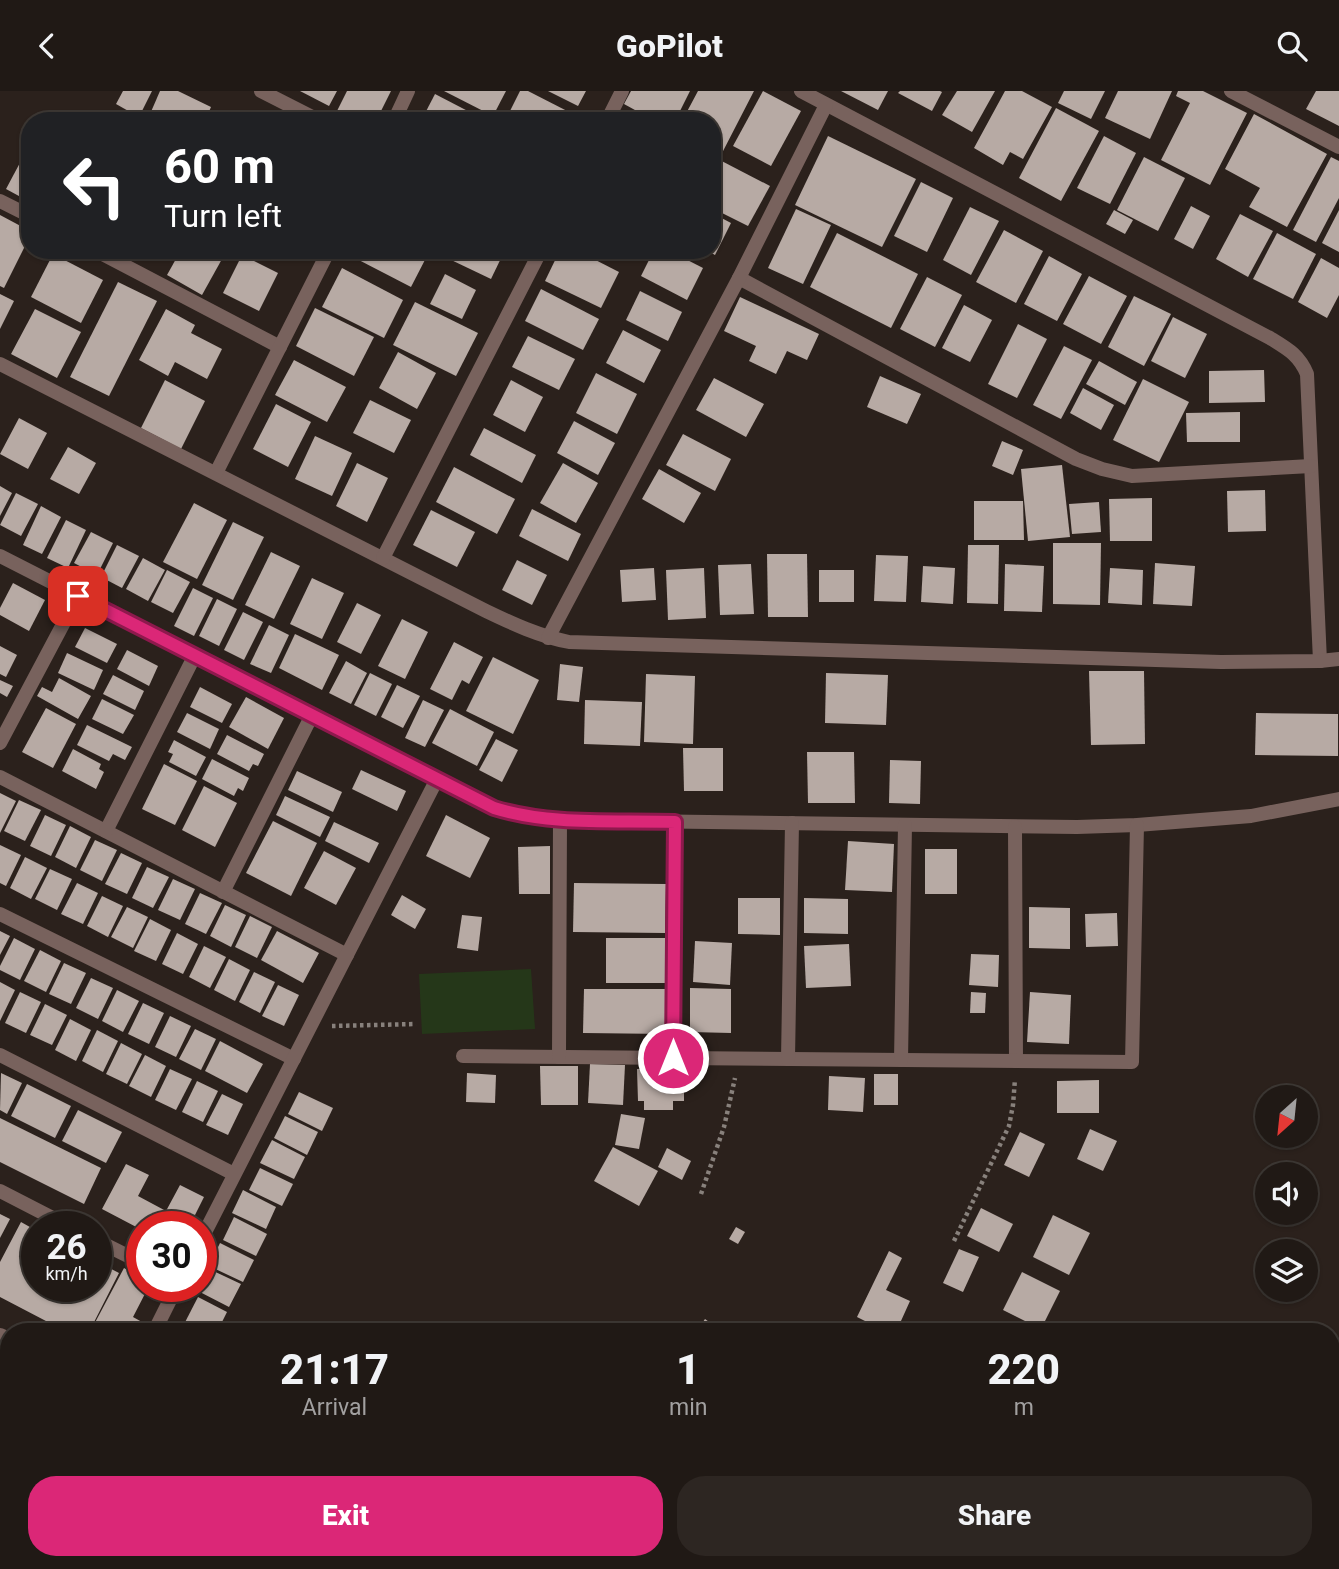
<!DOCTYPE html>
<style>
:root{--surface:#201915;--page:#2d2622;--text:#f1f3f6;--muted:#a2a0a0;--line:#3d3834;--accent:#db2777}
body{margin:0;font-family:Roboto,sans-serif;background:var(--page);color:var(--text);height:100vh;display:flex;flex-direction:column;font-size:26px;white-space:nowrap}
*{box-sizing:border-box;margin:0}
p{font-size:23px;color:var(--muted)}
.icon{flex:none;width:38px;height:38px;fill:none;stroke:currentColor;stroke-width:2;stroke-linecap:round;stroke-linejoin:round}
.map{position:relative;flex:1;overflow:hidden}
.sheet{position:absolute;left:0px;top:1232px;width:1340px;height:247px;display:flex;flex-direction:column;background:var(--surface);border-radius:28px 28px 0 0;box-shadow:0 2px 5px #0004,0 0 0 2px var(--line)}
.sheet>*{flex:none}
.hud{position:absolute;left:21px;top:21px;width:700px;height:147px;border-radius:28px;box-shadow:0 2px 5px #0004,0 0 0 2px var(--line);background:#202124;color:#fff;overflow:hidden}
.needle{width:46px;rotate:207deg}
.controls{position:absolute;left:1255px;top:994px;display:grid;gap:14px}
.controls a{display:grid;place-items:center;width:63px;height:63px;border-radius:50%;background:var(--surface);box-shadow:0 2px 5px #0004,0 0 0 2px var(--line);font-size:35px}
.speed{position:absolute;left:21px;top:1120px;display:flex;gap:14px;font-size:35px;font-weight:700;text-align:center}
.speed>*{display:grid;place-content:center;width:91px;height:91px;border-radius:50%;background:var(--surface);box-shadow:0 2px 5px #0004,0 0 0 2px var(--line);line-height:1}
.speed small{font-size:18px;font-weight:400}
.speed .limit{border:10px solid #d22;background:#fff;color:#111}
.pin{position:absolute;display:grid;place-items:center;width:60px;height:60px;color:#fff;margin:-30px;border-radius:14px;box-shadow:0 4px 10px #0006}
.me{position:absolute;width:77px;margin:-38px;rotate:0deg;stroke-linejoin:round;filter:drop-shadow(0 0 5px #0008)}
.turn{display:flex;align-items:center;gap:24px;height:147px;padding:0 28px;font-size:32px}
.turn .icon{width:91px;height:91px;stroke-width:2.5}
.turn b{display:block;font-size:49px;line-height:60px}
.eta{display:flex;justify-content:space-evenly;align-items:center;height:119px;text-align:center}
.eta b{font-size:42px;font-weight:800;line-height:49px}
.cta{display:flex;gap:14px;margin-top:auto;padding:14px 28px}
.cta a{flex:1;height:80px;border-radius:28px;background:var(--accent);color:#fff;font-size:28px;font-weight:800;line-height:80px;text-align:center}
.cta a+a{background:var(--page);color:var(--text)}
header{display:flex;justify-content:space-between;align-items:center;height:91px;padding:0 28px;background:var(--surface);font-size:32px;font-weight:800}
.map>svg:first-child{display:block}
</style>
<header><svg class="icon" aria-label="back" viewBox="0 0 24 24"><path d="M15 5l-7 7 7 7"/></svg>GoPilot<svg class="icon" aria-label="search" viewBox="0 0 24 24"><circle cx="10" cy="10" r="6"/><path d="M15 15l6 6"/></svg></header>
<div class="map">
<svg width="1339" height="1478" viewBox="0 0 1339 1478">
<rect width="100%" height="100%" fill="#2b211c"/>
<polygon fill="#253719" points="531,878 535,938 422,943 419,883"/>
<g fill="#b7aaa4">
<polygon points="123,0 152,0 139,26 116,13"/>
<polygon points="160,0 178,0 211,16 205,30 147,30"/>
<polygon points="300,0 337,0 329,15"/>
<polygon points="347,0 391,0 376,30 351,30 336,22"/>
<polygon points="444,0 506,0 493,25"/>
<polygon points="520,0 528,0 571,22 567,30 505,30"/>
<polygon points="548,0 586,0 578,15"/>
<polygon points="631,0 690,0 675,30 655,30 624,13"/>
<polygon points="698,0 754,0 721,64 712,60 712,30 682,30"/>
<polygon points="763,0 801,20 771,75 733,55"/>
<polygon points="841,0 888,0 878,19"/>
<polygon points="900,0 940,0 942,1 932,20 898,2"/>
<polygon points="957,0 995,0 972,41 942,24"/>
<polygon points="1005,0 1022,0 1052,16 1023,68 1010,61 1003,74 974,57"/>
<polygon points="1064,0 1105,0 1091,28 1058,12"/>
<polygon points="1118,0 1172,0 1150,48 1105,27"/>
<polygon points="1178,0 1203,0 1247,22 1210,94 1161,69 1190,12 1176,5"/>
<polygon points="1316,0 1339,0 1339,35 1306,18"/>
<polygon points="435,3 487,30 421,30"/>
<polygon points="1056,17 1099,40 1061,110 1019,87"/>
<polygon points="1254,23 1327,63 1287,136 1249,116 1260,97 1225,78"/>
<polygon points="828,45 916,88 882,156 795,114"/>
<polygon points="1104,45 1136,62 1110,113 1077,97"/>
<polygon points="30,53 30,111 6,98"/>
<polygon points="712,65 770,95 748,135 712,117"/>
<polygon points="1144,66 1185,87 1158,140 1117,119"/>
<polygon points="1331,66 1339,70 1339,107 1316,151 1293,139"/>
<polygon points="921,91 953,107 927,161 894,145"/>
<polygon points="1191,115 1210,125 1193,158 1174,148"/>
<polygon points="970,116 999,130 971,184 943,169"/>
<polygon points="796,118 831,134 803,193 768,177"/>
<polygon points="1114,119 1133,129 1125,143 1106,133"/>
<polygon points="1339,119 1339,161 1322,152"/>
<polygon points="712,122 731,132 715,164 706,159 712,159"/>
<polygon points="1240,123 1273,140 1248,186 1216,168"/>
<polygon points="0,124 30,140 30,145 4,197 0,195"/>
<polygon points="1004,139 1043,160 1016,212 976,191"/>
<polygon points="837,142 918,183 891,237 810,196"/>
<polygon points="1277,142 1316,163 1293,208 1253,188"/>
<polygon points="181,159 227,159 202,204 167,184"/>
<polygon points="357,159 422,159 428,163 411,196 353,166"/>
<polygon points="451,159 505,159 491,188 447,167"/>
<polygon points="560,159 576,159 619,181 601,217 545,190"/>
<polygon points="609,159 630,159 625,168"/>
<polygon points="654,159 668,159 703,177 687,209 641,185"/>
<polygon points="53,163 103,189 81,232 31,206"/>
<polygon points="242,164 278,182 259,220 223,202"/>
<polygon points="1049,165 1082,183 1057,230 1024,213"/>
<polygon points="1321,167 1339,177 1339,204 1327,227 1298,211"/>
<polygon points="342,177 403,209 384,247 322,216"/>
<polygon points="445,183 476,199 462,228 430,213"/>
<polygon points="1089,185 1127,205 1101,253 1063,233"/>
<polygon points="927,186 962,204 935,256 900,238"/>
<polygon points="118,191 157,210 109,305 70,286"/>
<polygon points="541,198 599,228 583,259 525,230"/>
<polygon points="640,200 682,221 668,250 626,229"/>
<polygon points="0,203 14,210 0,238"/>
<polygon points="1134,205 1171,223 1144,275 1108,256"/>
<polygon points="740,206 819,243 807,269 787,260 776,283 749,270 756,255 724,240"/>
<polygon points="415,211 478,242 456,285 393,254"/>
<polygon points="964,214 992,229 970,271 942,257"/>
<polygon points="315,217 374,246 354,285 296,255"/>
<polygon points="35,218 81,241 57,287 11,263"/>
<polygon points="166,218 195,234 191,242 222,258 207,288 175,271 168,285 139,269"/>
<polygon points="1173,226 1207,243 1185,287 1151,270"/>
<polygon points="1018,233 1047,248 1017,307 988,293"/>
<polygon points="623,239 661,259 644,292 606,272"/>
<polygon points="528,245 575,268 559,299 512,276"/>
<polygon points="1064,255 1092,269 1061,328 1033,314"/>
<polygon points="398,261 436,282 417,318 379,297"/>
<polygon points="294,269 346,296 327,331 275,304"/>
<polygon points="1099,270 1137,291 1125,314 1086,293"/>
<polygon points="1264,279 1265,311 1209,312 1209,280"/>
<polygon points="596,282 637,303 617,343 576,322"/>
<polygon points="880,285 921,303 907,333 867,316"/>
<polygon points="714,287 764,313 746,346 696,319"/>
<polygon points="1143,288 1189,311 1159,371 1113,349"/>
<polygon points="165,289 205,310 181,358 141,337"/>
<polygon points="511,289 543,306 525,341 493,324"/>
<polygon points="1083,297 1114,314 1101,339 1070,322"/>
<polygon points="370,309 411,329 394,362 353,342"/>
<polygon points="276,313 311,331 288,376 253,358"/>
<polygon points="1240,321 1240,351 1187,351 1186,322"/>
<polygon points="19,327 47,342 28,378 0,363"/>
<polygon points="574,330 615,352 598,384 557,362"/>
<polygon points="484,337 536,364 522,392 470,364"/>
<polygon points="683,343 731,368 715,400 666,374"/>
<polygon points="315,345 352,362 332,405 295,388"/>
<polygon points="1002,350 1023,359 1013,384 992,375"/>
<polygon points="68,356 96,372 79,403 50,388"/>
<polygon points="357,372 388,387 367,431 336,415"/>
<polygon points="563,372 598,392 576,432 540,412"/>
<polygon points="1062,374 1070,446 1028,450 1021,378"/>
<polygon points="454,376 515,408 497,443 436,411"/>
<polygon points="659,378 701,402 684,432 642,408"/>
<polygon points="0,395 12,402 0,425"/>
<polygon points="1265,399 1266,440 1228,441 1227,400"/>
<polygon points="16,402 38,413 21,445 0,434"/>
<polygon points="1152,407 1152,450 1110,450 1109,408"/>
<polygon points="974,410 1023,410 1024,449 974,449"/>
<polygon points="1099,411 1101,441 1072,443 1069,413"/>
<polygon points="194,412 227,429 197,488 163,471"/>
<polygon points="41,415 61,426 42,463 23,454"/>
<polygon points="532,418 581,443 568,470 519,445"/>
<polygon points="431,419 475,441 457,476 413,454"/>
<polygon points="66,429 86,439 68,477 47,467"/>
<polygon points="233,431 264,446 233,509 202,494"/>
<polygon points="91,441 113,452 97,484 74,472"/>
<polygon points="1053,452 1101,452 1100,514 1053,513"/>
<polygon points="117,454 139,465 122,497 101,486"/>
<polygon points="968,454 999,454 998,513 967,512"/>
<polygon points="271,461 300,475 274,528 245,514"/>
<polygon points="767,463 807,463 808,526 768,526"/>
<polygon points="876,464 908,465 906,511 874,510"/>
<polygon points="143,467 165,479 148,510 126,498"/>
<polygon points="517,469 547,484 532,514 502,499"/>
<polygon points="1155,472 1195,475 1192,515 1153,513"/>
<polygon points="751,473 754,523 720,524 718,474"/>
<polygon points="1005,473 1044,475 1042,521 1004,520"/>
<polygon points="923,475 955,477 953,513 921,511"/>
<polygon points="654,477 656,509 622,511 620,479"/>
<polygon points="704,477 706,527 668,529 666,479"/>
<polygon points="1110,477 1143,479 1142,514 1108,512"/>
<polygon points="167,479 190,491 173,522 151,511"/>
<rect x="819" y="479" width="35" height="32"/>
<polygon points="312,487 344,502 322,548 290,533"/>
<polygon points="13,492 45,509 29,540 0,524 0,517"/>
<polygon points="193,497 213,507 194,545 174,535"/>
<polygon points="217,508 237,518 219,555 199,545"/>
<polygon points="357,512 381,524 361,563 337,551"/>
<polygon points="243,521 263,531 244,569 224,559"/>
<polygon points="402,528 428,541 405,588 378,575"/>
<polygon points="269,534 289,544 271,582 250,573"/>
<polygon points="85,537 117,553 107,572 75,556"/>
<polygon points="295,543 339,564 322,599 279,577"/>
<polygon points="454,551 483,566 469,593 462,589 452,609 430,598"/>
<polygon points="0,555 17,564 6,586 0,583"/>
<polygon points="127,559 158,575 149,595 117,578"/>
<polygon points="67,562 103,579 94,599 58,582"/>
<polygon points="493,566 539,589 513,643 466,620"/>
<polygon points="346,570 367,582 351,613 329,602"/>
<polygon points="560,573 583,576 579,611 557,609"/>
<polygon points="1089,580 1144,580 1145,653 1091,654"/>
<polygon points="370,582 392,593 376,625 354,614"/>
<polygon points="826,582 888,584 886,634 825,632"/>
<polygon points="646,583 695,585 693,653 644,651"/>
<polygon points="113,584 144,600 135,619 103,603"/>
<polygon points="59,587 91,605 78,628 37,605 42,596 52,601"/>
<polygon points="0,589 13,595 7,606 0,602"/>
<polygon points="397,594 420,605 403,637 381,626"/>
<polygon points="200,596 232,613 222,632 190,616"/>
<polygon points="246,606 284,627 268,658 229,636"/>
<polygon points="102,608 134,624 123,643 92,628"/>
<polygon points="423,609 444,619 425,656 405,647"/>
<polygon points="585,609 642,611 640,655 584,653"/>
<polygon points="46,617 76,633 53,677 22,661"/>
<polygon points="450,618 494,641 477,675 432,652"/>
<polygon points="187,622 219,638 210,658 177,641"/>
<polygon points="1256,622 1338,623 1338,665 1255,664"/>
<polygon points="87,634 132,656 125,669 113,663 109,670 77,654"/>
<polygon points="227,644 264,663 258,675 253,673 249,680 217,663"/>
<polygon points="496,648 518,659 502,691 479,679"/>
<polygon points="174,649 206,666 196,685 169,671 173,663 168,661"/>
<polygon points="683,657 723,657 723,700 684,700"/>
<polygon points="73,658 101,673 99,678 104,681 96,698 62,680"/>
<polygon points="807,661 854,661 855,712 808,712"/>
<polygon points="212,668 249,687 243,700 238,697 234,705 202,688"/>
<polygon points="890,669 921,670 920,713 889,712"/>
<polygon points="164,673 197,690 175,734 142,718"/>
<polygon points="361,679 406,700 397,720 352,698"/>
<polygon points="297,680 342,701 333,721 288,699"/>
<polygon points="204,695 237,712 215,756 182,739"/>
<polygon points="0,702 16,710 0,742"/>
<polygon points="285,705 330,726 320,746 276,724"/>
<polygon points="19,709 41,719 25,750 4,740"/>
<polygon points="45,724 66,734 51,765 30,755"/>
<polygon points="446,724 490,747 470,787 426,765"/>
<polygon points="273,730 317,752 291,805 246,782"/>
<polygon points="334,731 379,752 369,772 325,750"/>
<polygon points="70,735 91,746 76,777 55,766"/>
<polygon points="95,749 117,759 102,790 80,779"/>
<polygon points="848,750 894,753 892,801 845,799"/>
<polygon points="0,754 21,764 6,795 0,792"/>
<polygon points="550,755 550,803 519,803 518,756"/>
<rect x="925" y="758" width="32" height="45"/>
<polygon points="324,760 356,777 336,814 304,797"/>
<polygon points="121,762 142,772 127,803 105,793"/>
<polygon points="25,766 47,777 31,808 10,797"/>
<polygon points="147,776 169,786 153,817 132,807"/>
<polygon points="50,778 72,788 57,819 35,808"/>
<polygon points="173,788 195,798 180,829 158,819"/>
<polygon points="77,792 98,802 83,833 61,823"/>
<polygon points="574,792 666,793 665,842 573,841"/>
<polygon points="200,802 222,812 206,843 185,833"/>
<polygon points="402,804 426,818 415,838 391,824"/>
<polygon points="102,805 123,815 108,846 87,835"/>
<polygon points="738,807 780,807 780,844 738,843"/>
<polygon points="804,807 848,808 848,843 804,842"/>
<polygon points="225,814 246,824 231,856 210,845"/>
<polygon points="127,816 148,826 133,857 111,846"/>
<polygon points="1029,816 1070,817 1070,858 1029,857"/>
<polygon points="1117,822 1118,855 1086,856 1085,823"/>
<polygon points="462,824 482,826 478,860 457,857"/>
<polygon points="250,825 272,836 257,867 235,856"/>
<polygon points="150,828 171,839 156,870 134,860"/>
<polygon points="0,840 10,845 0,864"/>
<polygon points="277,840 319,862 303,892 261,869"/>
<polygon points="177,842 198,853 183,883 162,873"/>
<polygon points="14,847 35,858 20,889 0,879 0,875"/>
<rect x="606" y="847" width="63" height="45"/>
<polygon points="695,850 732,852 730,894 693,891"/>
<polygon points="849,853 851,895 806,897 804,855"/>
<polygon points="204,855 226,866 210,897 189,886"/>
<polygon points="40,859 61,870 46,901 24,890"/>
<polygon points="971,863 999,864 998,896 969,894"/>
<polygon points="229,868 250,879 235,910 214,899"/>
<polygon points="64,872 86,882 71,913 49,903"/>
<polygon points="254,881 275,891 260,922 239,911"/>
<polygon points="91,887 113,897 98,928 76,917"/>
<polygon points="0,891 15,899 0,930"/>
<polygon points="278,894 299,904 284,935 262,925"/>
<polygon points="690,897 731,898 731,942 690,941"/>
<polygon points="584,898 667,898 667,943 583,942"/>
<polygon points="117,899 139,910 123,941 102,930"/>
<polygon points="20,901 41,911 26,942 5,932"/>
<polygon points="971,901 986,902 985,922 970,922"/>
<polygon points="1030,901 1071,904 1069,953 1027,951"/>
<polygon points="143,912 164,922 149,953 128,943"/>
<polygon points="45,913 67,924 52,954 30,944"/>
<polygon points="170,925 191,935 176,966 155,956"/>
<polygon points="70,928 91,939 76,970 55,959"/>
<polygon points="195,938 216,948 201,979 179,968"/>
<polygon points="97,939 118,950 103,981 82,970"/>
<polygon points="220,950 263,973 247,1002 205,980"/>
<polygon points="121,952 142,963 127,993 106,983"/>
<polygon points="145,964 166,975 151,1006 129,995"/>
<polygon points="590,973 625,974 623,1014 588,1012"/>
<polygon points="540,975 578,975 578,1014 541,1014"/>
<polygon points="673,976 684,978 684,1010 673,1010 673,1019 644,1019 644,1010 638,1010 637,978"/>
<polygon points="170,978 192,988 176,1019 155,1009"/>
<polygon points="1,982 22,992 7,1023 0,1019"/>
<polygon points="467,982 496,984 495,1012 466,1011"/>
<rect x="874" y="983" width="24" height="31"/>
<polygon points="829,985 865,987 863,1021 828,1019"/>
<polygon points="1099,989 1099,1022 1057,1022 1057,990"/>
<polygon points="197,990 218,1000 203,1031 182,1021"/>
<polygon points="27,993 71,1015 55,1047 11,1025"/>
<polygon points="299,1001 333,1017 322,1040 288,1023"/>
<polygon points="222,1003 243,1013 228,1044 206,1034"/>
<polygon points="78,1019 122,1041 106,1072 62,1050"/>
<polygon points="621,1023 645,1027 639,1058 615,1054"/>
<polygon points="285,1025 318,1041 307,1064 274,1047"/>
<polygon points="0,1027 101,1077 84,1113 0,1071"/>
<polygon points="1090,1038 1117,1050 1103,1080 1077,1068"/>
<polygon points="1020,1041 1045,1053 1029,1086 1004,1074"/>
<polygon points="272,1049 305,1066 294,1088 260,1072"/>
<polygon points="613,1056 658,1080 639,1115 594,1090"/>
<polygon points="667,1057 691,1070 682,1089 658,1076"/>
<polygon points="126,1073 149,1084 138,1105 166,1120 180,1094 204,1106 189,1136 142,1136 142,1139 102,1118"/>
<polygon points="260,1077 293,1093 282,1115 249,1099"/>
<polygon points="243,1099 276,1116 266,1138 232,1122"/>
<polygon points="981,1117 1013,1133 999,1161 967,1145"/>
<polygon points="0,1123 10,1128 0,1147"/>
<polygon points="1053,1124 1090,1142 1069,1184 1033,1166"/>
<polygon points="234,1126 267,1143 256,1165 223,1149"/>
<polygon points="21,1131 37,1140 37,1195 96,1195 96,1170 119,1182 89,1241 67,1241 0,1206 0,1171"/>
<polygon points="736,1136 745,1141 738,1153 729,1148"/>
<polygon points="220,1152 254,1169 243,1191 209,1175"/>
<polygon points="959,1158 979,1166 963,1201 943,1192"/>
<polygon points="889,1160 902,1167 886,1199 910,1210 896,1241 887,1241 857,1226"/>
<polygon points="124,1177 142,1187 142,1195 149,1195 133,1226 142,1231 138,1241 90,1241"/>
<polygon points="207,1177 241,1193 229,1216 196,1199 198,1195 201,1195 201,1189"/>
<polygon points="1022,1181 1060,1200 1041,1238 1003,1219"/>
<polygon points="198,1206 227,1221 217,1241 180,1241"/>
<polygon points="705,1228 723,1241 696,1241"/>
<polygon points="0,1263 9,1268 9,1305 0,1301"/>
<polygon points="256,1470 285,1470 282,1478 253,1478"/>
<polygon points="306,1470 309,1470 327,1478 302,1478"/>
<polygon points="406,1470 439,1470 436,1478 424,1478"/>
<polygon points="472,1470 493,1470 489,1478 469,1477"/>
<polygon points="515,1470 546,1470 542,1478 512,1478"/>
<polygon points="731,1470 758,1470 775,1478 727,1478"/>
<polygon points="802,1470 853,1470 862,1475 860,1478 803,1478 799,1476"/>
<polygon points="930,1470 1046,1470 1061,1478 926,1478"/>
</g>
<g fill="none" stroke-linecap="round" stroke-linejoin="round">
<g stroke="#88817c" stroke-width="4.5" stroke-dasharray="3.5 3.5" stroke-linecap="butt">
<polyline points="332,935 416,933"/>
<polyline points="701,1103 724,1036 735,987"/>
<polyline points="954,1150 1009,1035 1013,1014 1015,988"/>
</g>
<g stroke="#78625d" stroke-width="14">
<polyline points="261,0 320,30"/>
<path d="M801 0 1270 247C1288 258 1299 264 1307 283L1320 570"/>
<polyline points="1231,0 1339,56"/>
<polyline points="394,30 408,0"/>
<polyline points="607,30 622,0"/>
<polyline points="0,110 30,125"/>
<polyline points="95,159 280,256"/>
<polyline points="739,187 1076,368 1102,378 1132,385 1311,375"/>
<path d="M0 273 486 520C513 533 539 545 569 551L1221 571 1320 570 1339 568"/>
<polyline points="216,382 329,159"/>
<polyline points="0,465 437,688 494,717 517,724 560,729 1077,736 1137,734 1251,725 1339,708"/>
<polyline points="383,467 541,159"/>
<polyline points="548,547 739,187 826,14"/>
<polyline points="0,652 78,505"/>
<polyline points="0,686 347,864"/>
<polyline points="1015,736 1016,970"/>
<polyline points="106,740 195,564"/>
<polyline points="223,801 312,624"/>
<polyline points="0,823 294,968"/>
<polyline points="0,964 234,1083"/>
<polyline points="463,965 1132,971 1137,734"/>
<polyline points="559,966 560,729"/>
<polyline points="673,967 675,731"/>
<polyline points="788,968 792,732"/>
<polyline points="901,969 905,734"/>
<polyline points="0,1100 70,1136"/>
<polyline points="96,1149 142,1172"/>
<polyline points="201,1149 437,688"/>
<polyline points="154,1241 177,1195"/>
<polyline points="0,1244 9,1248"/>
<polyline points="696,1478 700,1470"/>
<polyline points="914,1478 918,1470"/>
</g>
</g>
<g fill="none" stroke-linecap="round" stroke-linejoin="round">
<g stroke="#8e194d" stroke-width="18">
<path id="route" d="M78 505 494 717C552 735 615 729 675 731L673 967"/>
</g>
<use href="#route" stroke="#db2777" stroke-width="12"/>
</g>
</svg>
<div class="controls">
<a><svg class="needle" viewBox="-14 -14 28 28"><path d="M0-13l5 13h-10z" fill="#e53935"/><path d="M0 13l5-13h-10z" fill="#a2a0a0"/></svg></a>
<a><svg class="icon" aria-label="sound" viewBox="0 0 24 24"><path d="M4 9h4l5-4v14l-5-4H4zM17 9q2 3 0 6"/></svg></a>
<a><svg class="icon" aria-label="layers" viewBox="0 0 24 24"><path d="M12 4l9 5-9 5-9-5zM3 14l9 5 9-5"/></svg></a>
</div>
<div class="speed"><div>26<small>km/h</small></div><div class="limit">30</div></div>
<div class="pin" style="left:78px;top:505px;background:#d93025"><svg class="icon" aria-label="arrive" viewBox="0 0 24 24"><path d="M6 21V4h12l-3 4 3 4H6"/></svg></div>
<svg class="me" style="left:673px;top:967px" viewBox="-20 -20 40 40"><circle r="17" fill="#db2777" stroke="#fff" stroke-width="3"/><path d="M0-11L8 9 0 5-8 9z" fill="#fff"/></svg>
<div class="hud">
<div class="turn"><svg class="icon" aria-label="left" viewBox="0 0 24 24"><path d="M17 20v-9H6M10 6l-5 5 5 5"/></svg><div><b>60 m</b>Turn left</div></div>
</div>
<section class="sheet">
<div class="eta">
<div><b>21:17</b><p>Arrival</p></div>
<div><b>1</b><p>min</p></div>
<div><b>220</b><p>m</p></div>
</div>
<div class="cta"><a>Exit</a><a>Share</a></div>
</section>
</div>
